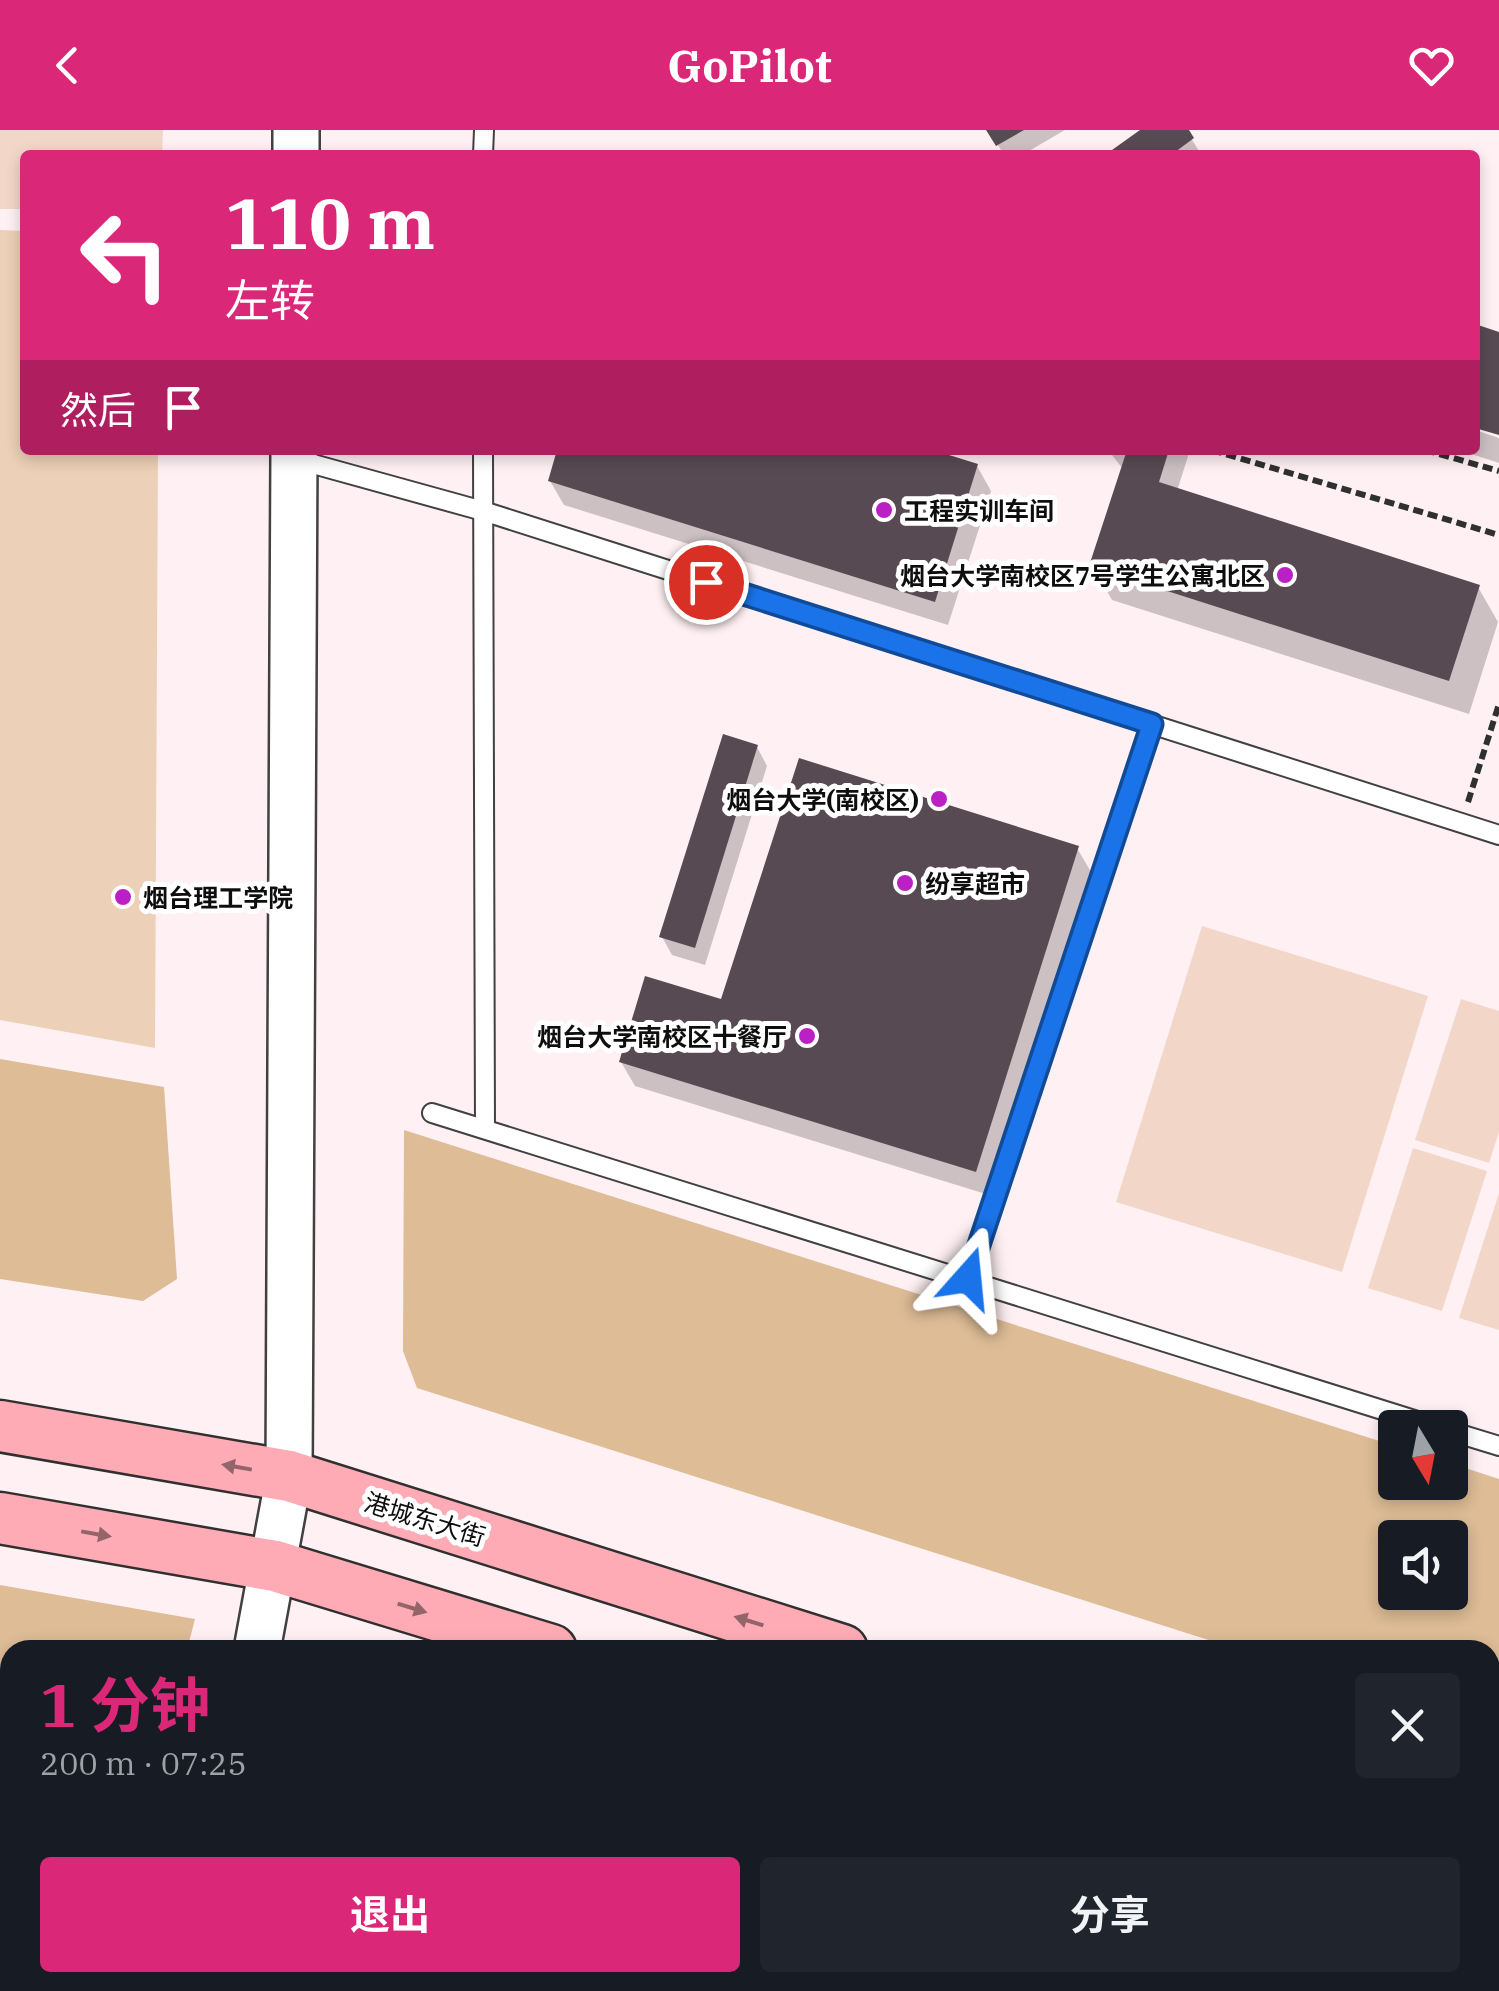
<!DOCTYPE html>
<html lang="zh">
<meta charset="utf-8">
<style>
:root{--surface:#171b24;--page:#20242c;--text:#f1f3f6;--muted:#9ea1a6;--accent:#db2777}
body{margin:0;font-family:"IBM Plex Serif","Noto Sans SC",serif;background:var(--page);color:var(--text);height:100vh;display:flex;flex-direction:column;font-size:38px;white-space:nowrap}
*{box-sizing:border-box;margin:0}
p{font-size:32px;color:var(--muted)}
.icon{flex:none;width:55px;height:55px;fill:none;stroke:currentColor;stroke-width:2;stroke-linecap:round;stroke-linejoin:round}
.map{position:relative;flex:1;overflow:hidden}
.sheet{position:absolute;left:0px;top:1510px;width:1500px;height:352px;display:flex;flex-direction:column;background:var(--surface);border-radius:30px 30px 0 0;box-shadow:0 5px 15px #0003}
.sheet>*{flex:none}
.hud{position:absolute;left:20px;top:20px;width:1460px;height:305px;border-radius:10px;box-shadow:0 5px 15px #0003;background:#db2777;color:#fff;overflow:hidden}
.needle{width:65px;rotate:170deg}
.controls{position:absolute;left:1378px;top:1280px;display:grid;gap:20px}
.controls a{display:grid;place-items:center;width:90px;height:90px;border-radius:10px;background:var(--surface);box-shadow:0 5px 15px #0003;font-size:50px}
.pin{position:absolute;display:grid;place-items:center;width:85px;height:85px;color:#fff;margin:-42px;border:5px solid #fff;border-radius:50%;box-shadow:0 2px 10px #0007}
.me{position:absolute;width:110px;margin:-55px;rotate:18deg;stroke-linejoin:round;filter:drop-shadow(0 0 8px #0008)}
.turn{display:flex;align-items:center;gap:35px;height:210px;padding:0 40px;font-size:45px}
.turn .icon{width:130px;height:130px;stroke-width:2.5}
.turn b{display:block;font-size:70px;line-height:85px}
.then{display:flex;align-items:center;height:95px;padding:0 40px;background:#0003;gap:20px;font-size:38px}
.round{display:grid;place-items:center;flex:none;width:105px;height:105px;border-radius:10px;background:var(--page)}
.summary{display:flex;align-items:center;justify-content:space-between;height:170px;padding:0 40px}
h1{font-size:60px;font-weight:700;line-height:75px;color:var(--accent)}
.button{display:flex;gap:20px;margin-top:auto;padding:20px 40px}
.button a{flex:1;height:115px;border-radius:10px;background:var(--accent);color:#fff;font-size:40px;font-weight:700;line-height:115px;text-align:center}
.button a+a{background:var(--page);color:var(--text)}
header{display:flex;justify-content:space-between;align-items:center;height:130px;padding:0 40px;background:var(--accent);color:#fff;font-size:45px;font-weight:700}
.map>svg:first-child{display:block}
</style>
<header><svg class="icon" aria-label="back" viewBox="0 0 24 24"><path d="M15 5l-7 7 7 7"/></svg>GoPilot<svg class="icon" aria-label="heart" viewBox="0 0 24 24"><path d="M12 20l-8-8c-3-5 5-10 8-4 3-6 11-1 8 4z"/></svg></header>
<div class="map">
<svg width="1499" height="1861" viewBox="0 0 1499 1861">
<rect width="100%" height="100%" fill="#fff0f3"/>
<polygon fill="#ecd0b7" points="0,100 25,101 25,320 158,320 155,918 0,890"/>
<g fill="#ddbc96" fill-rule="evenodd">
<polygon points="0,929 164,957 177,1149 143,1171 0,1149"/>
<path d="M404 1000 1395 1316V1352H1450V1333L1499 1349V1602L1490 1599V1520H1240L417 1258 403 1221ZM1395 1408H1450V1462H1395Z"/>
<polygon points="0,1455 195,1489 187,1520 10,1520 10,1654 0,1653"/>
</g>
<g fill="#f2d7c9">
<polygon points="0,0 163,0 162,25 25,25 25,79 0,79"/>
<polygon points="1202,796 1428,866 1342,1142 1116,1072"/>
<polygon points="1461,869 1499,881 1499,1002 1489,1033 1415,1010"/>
<polygon points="1413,1018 1487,1041 1442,1181 1368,1158"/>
<polygon points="1499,1063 1499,1200 1459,1188"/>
</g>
<g fill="#0003">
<polygon points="989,0 1065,0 1022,25 1004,25"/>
<polygon points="1144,0 1186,0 1199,21 1193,25 1109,25"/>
<polygon points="1475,300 1499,308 1499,333 1459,320 1475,320"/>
<polygon points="561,320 924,320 977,336 991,361 948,495 564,375 550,351"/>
<polygon points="1108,320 1190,320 1177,361 1478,457 1498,492 1469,584 1112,470 1092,435 1123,339"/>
<polygon points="757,617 767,636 705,835 672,825 662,807"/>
<polygon points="1077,718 1091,742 989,1065 635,956 621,932 723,872"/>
</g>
<g fill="#584a53">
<polygon points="986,0 1024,0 996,16"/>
<polygon points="1140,0 1189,0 1194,8 1171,25 1105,25"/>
<polygon points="1475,194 1499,202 1499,305 1475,298"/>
<polygon points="557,320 933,320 978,334 935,472 548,351"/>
<polygon points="1127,320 1169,320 1159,352 1480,455 1449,551 1089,436"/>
<polygon points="723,604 758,615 695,818 659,807"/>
<polygon points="799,628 1079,716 976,1042 619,932 645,846 721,869"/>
</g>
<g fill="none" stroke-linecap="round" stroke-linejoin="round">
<g stroke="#414141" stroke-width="22">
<g id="service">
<polyline points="483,25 484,0"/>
<polyline points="483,320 485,999"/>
<polyline points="295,329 483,381 1499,705"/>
<polyline points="432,983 1440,1298"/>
<polyline points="968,1149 1152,594"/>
<polyline points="1450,1301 1499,1316"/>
</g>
</g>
<g stroke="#414141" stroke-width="40">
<polyline id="minor" points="1391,1861 1394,1852"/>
</g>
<g stroke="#414141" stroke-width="50">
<g id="tertiary">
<polyline points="296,25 296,0"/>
<polyline points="257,1520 289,1346 294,320"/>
<polyline points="186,1861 187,1852"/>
</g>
</g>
<g stroke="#303030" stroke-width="55">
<g id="secondary">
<polyline points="0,1296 289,1346 842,1520"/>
<polyline points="0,1388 275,1436 551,1520"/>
<polyline points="1490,1724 1499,1727"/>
<polyline points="1490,1809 1499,1812"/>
</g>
</g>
<g stroke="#303030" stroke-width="6" stroke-dasharray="10 5" stroke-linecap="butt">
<polyline points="1212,320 1499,405"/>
<polyline points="1425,320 1499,341"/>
<polyline points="1468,672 1499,574"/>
</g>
<use href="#service" stroke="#fff" stroke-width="18"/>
<use href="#minor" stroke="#fff" stroke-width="35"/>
<use href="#tertiary" stroke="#fff" stroke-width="45"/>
<use href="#secondary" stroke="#ffabb5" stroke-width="50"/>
</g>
<defs><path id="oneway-solid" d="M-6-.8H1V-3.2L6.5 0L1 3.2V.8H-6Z" transform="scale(2.5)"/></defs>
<g fill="#93646a">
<use href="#oneway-solid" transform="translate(237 1337) rotate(-170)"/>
<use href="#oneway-solid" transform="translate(96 1404) rotate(10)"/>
<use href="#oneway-solid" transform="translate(412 1478) rotate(17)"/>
<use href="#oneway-solid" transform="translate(749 1491) rotate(-163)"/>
</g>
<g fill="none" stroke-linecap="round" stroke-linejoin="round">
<g stroke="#114b97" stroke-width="25">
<polyline id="route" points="706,452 1152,594 968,1148"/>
</g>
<use href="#route" stroke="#1a73e8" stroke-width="18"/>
</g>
<g fill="#bb20c5" stroke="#fff" stroke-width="4">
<circle cx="884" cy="380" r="10"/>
<circle cx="1285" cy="445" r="10"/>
<circle cx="939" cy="669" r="10"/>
<circle cx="905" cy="753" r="10"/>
<circle cx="123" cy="767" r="10"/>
<circle cx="807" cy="906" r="10"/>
</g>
<g text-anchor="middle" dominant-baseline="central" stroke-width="10" stroke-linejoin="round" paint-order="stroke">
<g font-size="25" font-weight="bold" fill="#0e0e0e" stroke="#fff" text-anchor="start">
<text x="904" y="380">工程实训车间</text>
<text x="1265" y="445" text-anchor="end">烟台大学南校区7号学生公寓北区</text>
<text x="919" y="669" text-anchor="end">烟台大学(南校区)</text>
<text x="925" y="753">纷享超市</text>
<text x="143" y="767">烟台理工学院</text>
<text x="787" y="906" text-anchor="end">烟台大学南校区十餐厅</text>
</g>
<g font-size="25" fill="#0e0e0e" stroke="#fff">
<text transform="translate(425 1389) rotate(17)">港城东大街</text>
</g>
</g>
</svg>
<div class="controls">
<a><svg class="needle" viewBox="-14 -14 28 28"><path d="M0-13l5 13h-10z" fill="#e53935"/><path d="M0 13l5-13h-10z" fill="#9ea1a6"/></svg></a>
<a><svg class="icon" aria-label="sound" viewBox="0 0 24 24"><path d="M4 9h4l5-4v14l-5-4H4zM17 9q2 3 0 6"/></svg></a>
</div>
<div class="pin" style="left:706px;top:452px;background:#d93025"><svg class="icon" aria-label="arrive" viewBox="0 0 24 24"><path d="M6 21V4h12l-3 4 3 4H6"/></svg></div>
<svg class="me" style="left:968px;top:1148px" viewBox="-20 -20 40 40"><path d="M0-17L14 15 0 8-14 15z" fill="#1a73e8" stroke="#fff" stroke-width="4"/></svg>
<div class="hud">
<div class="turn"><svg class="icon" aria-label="left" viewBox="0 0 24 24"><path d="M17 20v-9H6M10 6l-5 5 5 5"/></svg><div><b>110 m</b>左转</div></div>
<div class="then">然后<svg class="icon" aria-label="arrive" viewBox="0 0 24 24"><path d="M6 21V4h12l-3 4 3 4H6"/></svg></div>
</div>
<section class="sheet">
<div class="summary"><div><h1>1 分钟</h1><p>200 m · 07:25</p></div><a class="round"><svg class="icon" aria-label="close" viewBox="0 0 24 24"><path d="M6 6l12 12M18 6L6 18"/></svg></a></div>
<div class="button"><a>退出</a><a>分享</a></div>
</section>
</div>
